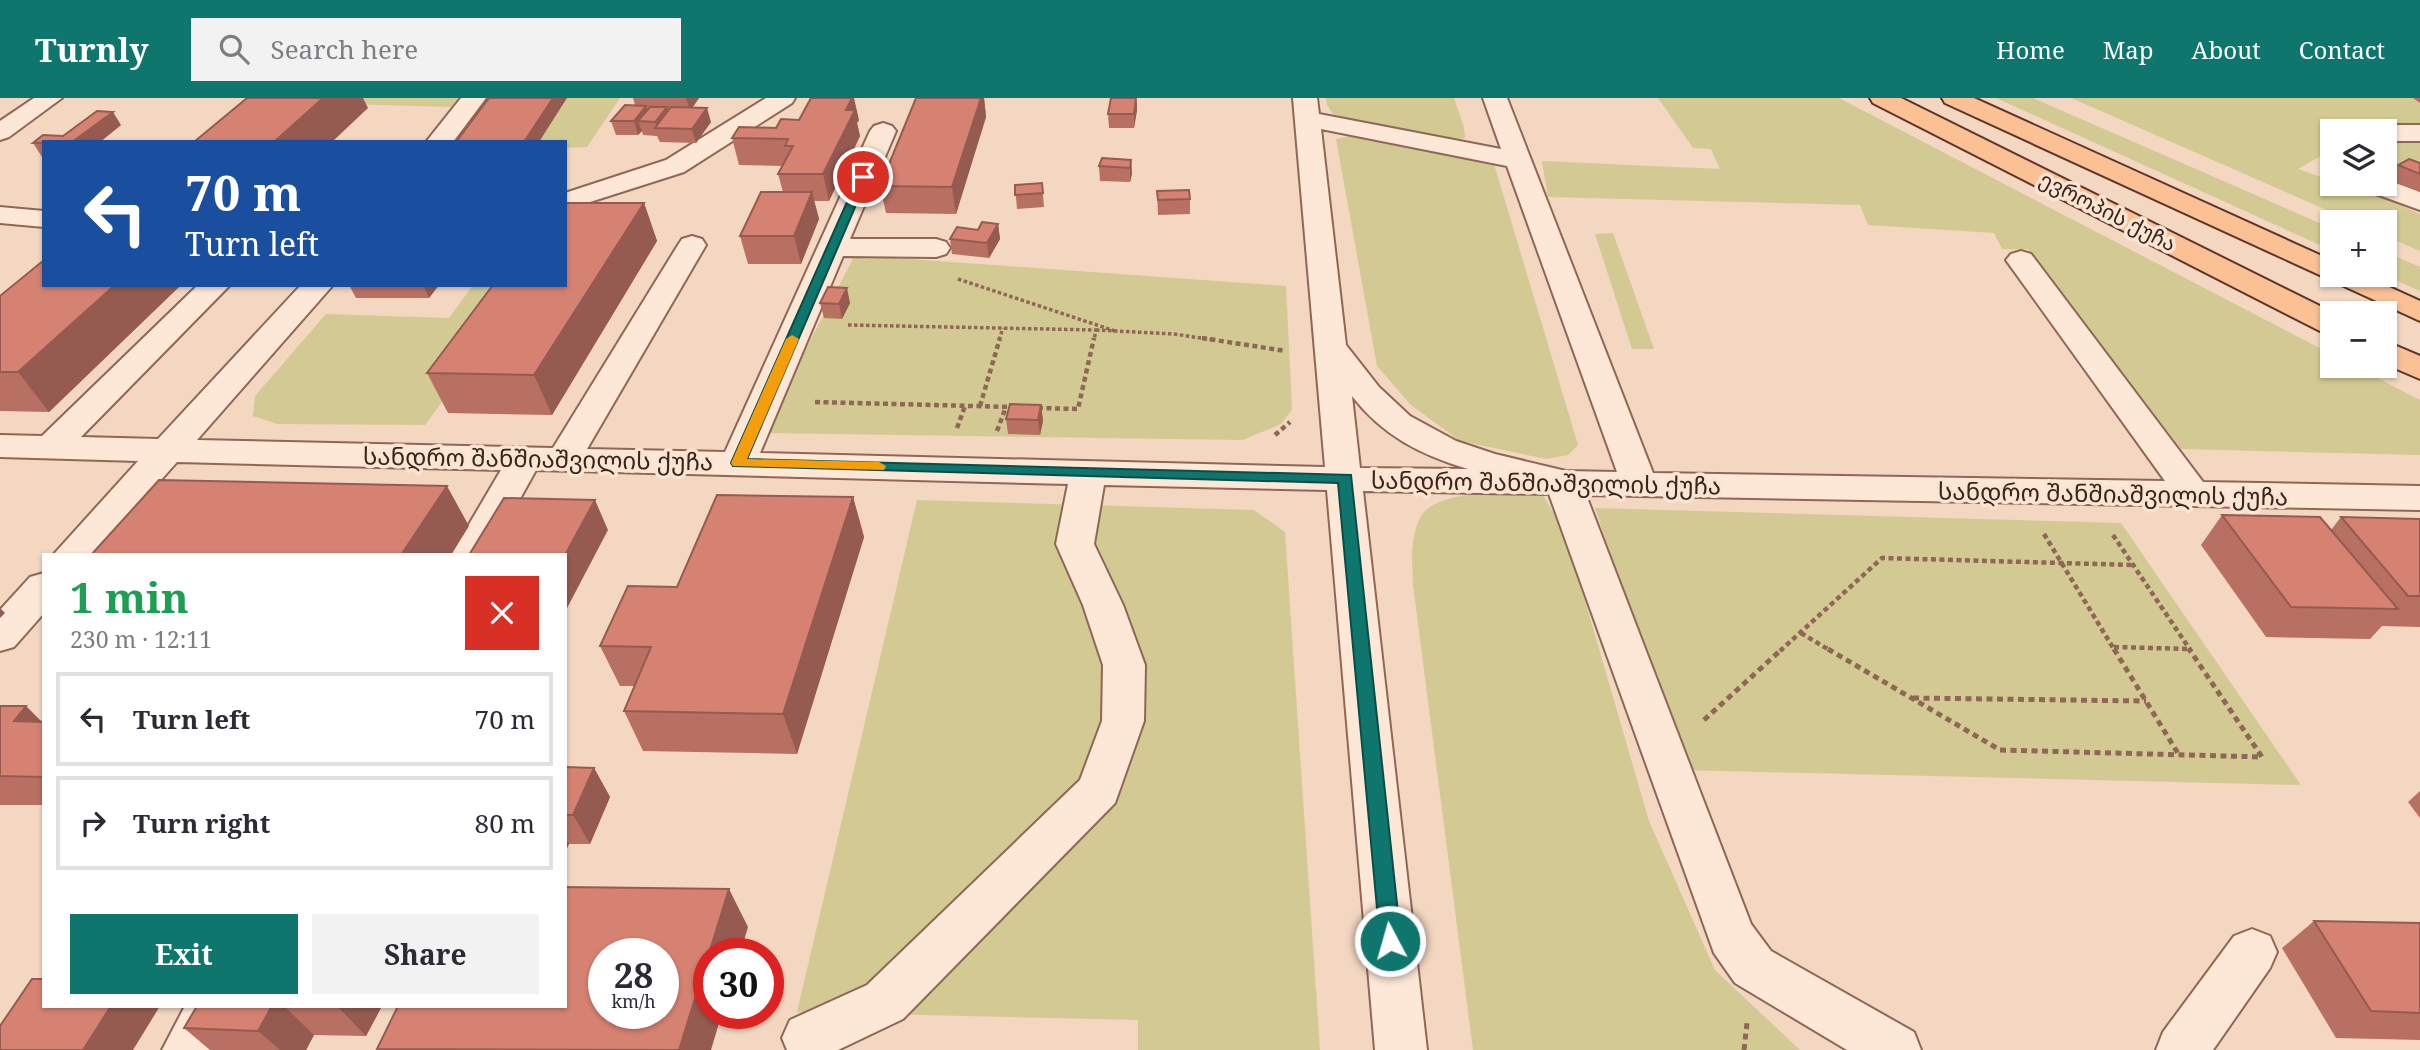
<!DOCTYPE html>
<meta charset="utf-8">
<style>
:root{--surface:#fff;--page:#f2f2f3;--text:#2b2b33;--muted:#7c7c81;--line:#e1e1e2;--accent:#0f766e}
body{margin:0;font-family:"Noto Serif","Noto Sans Georgian",serif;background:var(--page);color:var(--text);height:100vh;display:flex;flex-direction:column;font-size:26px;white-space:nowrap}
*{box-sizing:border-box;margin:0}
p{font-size:23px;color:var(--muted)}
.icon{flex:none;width:38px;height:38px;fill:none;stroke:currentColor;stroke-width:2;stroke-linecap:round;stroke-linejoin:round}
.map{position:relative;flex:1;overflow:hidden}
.side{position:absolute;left:42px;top:455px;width:525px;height:455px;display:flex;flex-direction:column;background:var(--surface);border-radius:0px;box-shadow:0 2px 5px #0004}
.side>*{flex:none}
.banner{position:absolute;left:42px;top:42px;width:525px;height:147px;border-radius:0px;box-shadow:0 2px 5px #0004;background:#1a4fa0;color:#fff;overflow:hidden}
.controls{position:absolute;left:2320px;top:21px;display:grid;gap:14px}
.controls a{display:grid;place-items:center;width:77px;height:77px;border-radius:0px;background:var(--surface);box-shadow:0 2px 5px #0004;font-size:35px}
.speed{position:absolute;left:588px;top:840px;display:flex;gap:14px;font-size:35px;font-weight:700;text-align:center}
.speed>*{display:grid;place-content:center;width:91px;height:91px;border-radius:50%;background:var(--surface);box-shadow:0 2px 5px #0004;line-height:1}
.speed small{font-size:18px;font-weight:400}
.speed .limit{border:10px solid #d22;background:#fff;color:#111}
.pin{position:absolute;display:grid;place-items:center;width:60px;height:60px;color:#fff;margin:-30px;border:4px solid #fff;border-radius:50%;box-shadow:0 2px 7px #0007}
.me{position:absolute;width:77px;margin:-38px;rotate:354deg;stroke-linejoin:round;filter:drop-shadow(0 0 5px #0008)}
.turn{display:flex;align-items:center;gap:24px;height:147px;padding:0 28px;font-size:32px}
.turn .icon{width:91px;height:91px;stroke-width:2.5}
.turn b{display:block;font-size:49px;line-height:60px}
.round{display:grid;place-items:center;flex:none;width:74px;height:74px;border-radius:0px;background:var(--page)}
.summary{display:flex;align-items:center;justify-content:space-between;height:119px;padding:0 28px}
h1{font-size:42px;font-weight:700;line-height:52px;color:#1e9e55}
.primary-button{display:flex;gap:14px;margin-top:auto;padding:14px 28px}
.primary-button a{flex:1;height:80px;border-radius:0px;background:var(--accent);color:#fff;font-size:28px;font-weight:700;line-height:80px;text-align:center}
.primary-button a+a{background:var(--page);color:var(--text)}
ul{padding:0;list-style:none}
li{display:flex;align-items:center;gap:21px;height:94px;margin:0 14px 10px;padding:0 14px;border:4px solid var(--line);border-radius:0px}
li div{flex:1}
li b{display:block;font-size:26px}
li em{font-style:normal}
header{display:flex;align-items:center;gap:42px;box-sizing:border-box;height:98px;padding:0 35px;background:var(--accent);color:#fff}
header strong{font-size:33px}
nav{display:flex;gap:38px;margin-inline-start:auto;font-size:24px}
.search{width:490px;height:63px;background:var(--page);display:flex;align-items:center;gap:18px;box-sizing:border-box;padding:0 24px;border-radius:0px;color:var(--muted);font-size:26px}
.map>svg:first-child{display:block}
</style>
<header>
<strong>Turnly</strong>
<div class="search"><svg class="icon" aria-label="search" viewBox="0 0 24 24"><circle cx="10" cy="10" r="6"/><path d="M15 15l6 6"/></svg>Search here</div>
<nav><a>Home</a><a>Map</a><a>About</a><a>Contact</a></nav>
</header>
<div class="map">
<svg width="2420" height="952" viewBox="0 0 2420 952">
<rect width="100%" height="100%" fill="#f3d7c1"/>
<g fill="#d3ca93">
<polygon points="279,0 458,0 451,9 274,4"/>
<polygon points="566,0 620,0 587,49 565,50 565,44 534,44"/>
<polygon points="1326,0 1454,0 1464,29 1465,40 1447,44 1356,23 1333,16 1327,7"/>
<polygon points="1658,0 1839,0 2333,257 2333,268 2354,268 2420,302 2420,357 2181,351 2028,151 2002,151 1994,135 1868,127 1860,107 1548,99 1542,63 1720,71 1711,51 1693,50"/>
<polygon points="1996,0 2033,0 2333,131 2333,153"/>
<path d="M2071 0H2420V26L2333 33 2328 54 2298 71 2333 83V86C2362 86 2394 105 2420 116V153L2385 138V124H2354Z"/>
<polygon points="1355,37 1494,66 1578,347 1568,357 1546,361 1460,343 1411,307 1377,268 1336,41"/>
<polygon points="2392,43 2420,43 2420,98 2385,83 2385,46"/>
<polygon points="1613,135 1654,251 1632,251 1595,136"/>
<polygon points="2385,154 2420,169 2420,193 2384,177"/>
<polygon points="855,157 1286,188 1292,312 1281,326 1243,342 762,335"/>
<polygon points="473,187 528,187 425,327 277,326 253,318 255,298 326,216 449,220"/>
<path d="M1541 394 1559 424 1575 468 1649 723 1715 872 1800 952H1473L1413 487C1412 464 1410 443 1419 422 1433 389 1510 395 1541 394Z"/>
<polygon points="917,402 1254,412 1285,434 1320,952 1138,952 1138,922 797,914"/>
<polygon points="1595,410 2121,425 2301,687 1681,672"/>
</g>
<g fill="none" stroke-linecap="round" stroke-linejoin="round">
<g stroke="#906656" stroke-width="4">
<g id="minor">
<polygon points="34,0 62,0 9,39 0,42 0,23"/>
<polygon points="461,0 486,0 453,44 426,44"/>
<polygon points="766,0 795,0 792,5 684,74 565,112 565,95 666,62"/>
<path d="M1293 0H1317L1319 16 1501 51 1483 0H1507L1653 375 2165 383 2006 162 2011 156 2021 153 2031 156 2203 384 2420 388V412L1586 397 1751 826 1771 853 1914 934 1921 952H1847L1735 885 1714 855 1549 396 1363 393 1427 952H1375L1327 392 1104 387 1094 446 1123 507 1145 567 1144 623 1115 705 903 921 838 952H787L782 940 790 922 867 887 1080 682 1102 623 1103 567 1083 507 1056 446 1068 386 536 372 489 457H451L501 372 177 364 94 457H53L138 363 0 359V337L42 338 198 187H230L81 339 158 341 301 187H333L197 342 553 350 678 147 682 141 692 138 702 141 706 147 587 351 725 354 870 33 874 28 883 25 892 28 896 33 850 141H936L946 144 950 150 946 156 936 159 843 158 760 355 1325 369ZM1321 31 1507 68 1617 374 1566 373 1495 356 1456 343 1410 318 1379 289 1346 247ZM1352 298C1383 338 1421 357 1468 371L1360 370Z"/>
<polygon points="2385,27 2420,27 2420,43 2385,43 2385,33 2373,33 2376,30"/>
<polygon points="2385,81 2420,94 2420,112 2365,92 2361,86 2385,86"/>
<polygon points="0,109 44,113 44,129 0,125"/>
<polygon points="44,475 44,515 14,549 0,553 0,512 30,479"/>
<polygon points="2252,831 2270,838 2277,854 2270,870 2213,952 2156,952 2163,934 2234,838"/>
<polygon points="185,908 238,908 216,952 162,952"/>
</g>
</g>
<g stroke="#5d352b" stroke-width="4">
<g id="major">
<polygon points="1870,0 1901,0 2334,215 2333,236 2322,234 1873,5"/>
<polygon points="1942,0 1974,0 2333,163 2333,177 2363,177 2420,203 2420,223 1945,5"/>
<polygon points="2385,243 2420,258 2420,281 2385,266"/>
</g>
</g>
<g stroke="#906656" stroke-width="3.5" stroke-dasharray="3.5 2.5" stroke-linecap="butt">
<polyline points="958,181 1115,233"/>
<polyline points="848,227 1096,232 1094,242"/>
<polyline points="1096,232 1174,236 1214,242"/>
<polyline points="999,242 1003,230"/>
</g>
<g stroke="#906656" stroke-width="4.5" stroke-dasharray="5 3.5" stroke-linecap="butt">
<polyline points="1202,240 1286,253"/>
<polyline points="815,304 1012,309"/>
<polyline points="980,308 1000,240"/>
<polyline points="1038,310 1078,311 1094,240"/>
<polyline points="957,330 965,308"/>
<polyline points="997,333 1006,309"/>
<polyline points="1275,337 1290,324"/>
<polyline points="2044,436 2115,553"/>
<polyline points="2113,437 2191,553"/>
<polyline points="1801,535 1831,553"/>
<polyline points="2114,549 2189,551"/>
<polyline points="1780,553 1882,460 2133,467"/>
</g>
<g stroke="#906656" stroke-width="5" stroke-dasharray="6 4.5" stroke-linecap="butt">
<polyline points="1828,551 2000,652 2262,659 2189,551"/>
<polyline points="2114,551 2179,657"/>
<polyline points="1913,600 2146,603"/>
<polyline points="1704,622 1782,551"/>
<polyline points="1744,952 1747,925"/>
</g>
<use href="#minor" fill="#fde7d6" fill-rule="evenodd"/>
<use href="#major" fill="#fbc094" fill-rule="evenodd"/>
</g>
<g fill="#b87062">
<polygon points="633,0 699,0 692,10 711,24 696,45 660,44 657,38 643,37 642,33 638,37 616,37 611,23 635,7"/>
<polygon points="916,0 984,0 986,19 956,116 886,115 880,88"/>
<polygon points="2413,0 2420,0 2420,5"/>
<polygon points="1137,12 1134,30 1109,30 1108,16"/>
<polygon points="859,22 857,25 860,38 829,103 814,103 819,121 801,166 748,166 740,138 783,94 778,76 782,68 739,67 732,40 776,30"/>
<polygon points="121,27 100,44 44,44 44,59 42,59 33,45 63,38"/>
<polygon points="1131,62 1132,76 1130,84 1100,83 1099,68"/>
<polygon points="2420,65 2420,94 2388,81 2398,67"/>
<polygon points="1042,85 1044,109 1017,111 1015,87"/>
<polygon points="1157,93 1190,101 1190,116 1158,117"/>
<polygon points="644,105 657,143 552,317 448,315 427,275"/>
<polygon points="998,126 1000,141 989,160 952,156 950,141"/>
<polygon points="44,187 181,187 49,314 0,313 0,198"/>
<polygon points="349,187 439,187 429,200 356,200"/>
<polygon points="820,205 850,205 842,221 824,220"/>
<polygon points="1041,307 1043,323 1040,337 1008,336 1006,321"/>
<polygon points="853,399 864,439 797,656 643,653 624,613 634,588 620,588 600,548 677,489"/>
<polygon points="2222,417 2331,432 2341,419 2420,421 2420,529 2382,528 2370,541 2266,539 2201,447"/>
<polygon points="0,608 44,624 44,707 0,707"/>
<polygon points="565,669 594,670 610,699 590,746 569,746 565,754"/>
<polygon points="2420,693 2420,720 2408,704"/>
<polygon points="2314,823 2420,825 2420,942 2336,940 2282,850"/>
<polygon points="197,908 382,908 366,938 314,937 306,952 210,952 184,930"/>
</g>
<g fill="#965b50">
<polygon points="323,0 363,0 368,10 332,44 274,44"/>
<polygon points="553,0 567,0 539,44 524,44"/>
<polygon points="686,0 699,0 690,13"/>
<polygon points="852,0 854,0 859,22 857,25 860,38 829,103 823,76 846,12"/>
<polygon points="981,0 984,0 986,19 956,116 952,89"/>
<polygon points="1137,0 1137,12 1134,30 1134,16"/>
<polygon points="646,8 651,22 638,23 642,33 638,37 634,23"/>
<polygon points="667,9 671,23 657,30 655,24"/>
<polygon points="707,10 711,24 696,45 692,31"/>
<polygon points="113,14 121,27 100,44 72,44"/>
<polygon points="1131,62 1132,76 1130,84 1130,70"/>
<polygon points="812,94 819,121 801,166 794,138"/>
<polygon points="644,105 657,143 552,317 534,277"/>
<polygon points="998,126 1000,141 989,160 987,145"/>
<polygon points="115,187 181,187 49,314 18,274"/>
<polygon points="423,187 439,187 429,200"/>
<polygon points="847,190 850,205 842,221 839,206"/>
<polygon points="1041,307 1043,323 1040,337 1038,322"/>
<polygon points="447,388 469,428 451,457 401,457"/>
<polygon points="853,399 864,439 797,656 783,616"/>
<polygon points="595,402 608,432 565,514 565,457"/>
<polygon points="0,510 5,515 0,520"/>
<polygon points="26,608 44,626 14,623"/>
<polygon points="594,670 610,699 590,746 573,717"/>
<polygon points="565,740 569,746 565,754"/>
<polygon points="729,791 748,829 740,856 709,856"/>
<polygon points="709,857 709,915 722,915 711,952 679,952"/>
<polygon points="111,908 160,908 133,952 83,952"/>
<polygon points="272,908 284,908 314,937 306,952 280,952 258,933"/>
<polygon points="337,908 382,908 366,938"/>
</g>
<g fill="#d68272" stroke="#965b50" stroke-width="2" fill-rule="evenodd">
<polygon points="247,0 323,0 274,44 194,44"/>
<polygon points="489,0 553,0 524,44 456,44"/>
<polygon points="811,0 852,0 846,12 855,12 823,76 778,76 793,48 785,48 788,41 732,40 739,29 776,30 781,21 799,22"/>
<polygon points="916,0 981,0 952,89 880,88"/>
<polygon points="1111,0 1136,0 1134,16 1108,16"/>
<polygon points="625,7 646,8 634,23 611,23"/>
<polygon points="650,9 667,9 655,24 638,23"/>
<polygon points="671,9 707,10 692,31 655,30"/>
<polygon points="97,13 113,14 72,44 33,45 43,37 63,38"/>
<polygon points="1102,60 1131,62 1130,70 1099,68"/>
<polygon points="2409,61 2420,65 2420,76 2398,67"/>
<polygon points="1042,85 1043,95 1015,97 1015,87"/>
<polygon points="1189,92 1190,101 1158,102 1157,93"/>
<polygon points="761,94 812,94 794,138 740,138"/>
<polygon points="565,105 644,105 534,277 427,275 493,187 565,187"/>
<polygon points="982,124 998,126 987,145 950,141 957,129 978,132"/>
<polygon points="44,162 44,187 115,187 18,274 0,274 0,198"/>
<polygon points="828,189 847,190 839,206 820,205"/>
<polygon points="1010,306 1041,307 1038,322 1006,321"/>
<polygon points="159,382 447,388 401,457 91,457"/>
<polygon points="717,397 853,399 783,616 624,613 651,549 600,548 628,488 677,489"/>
<polygon points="504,400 595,402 565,457 469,457"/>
<polygon points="2222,417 2320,419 2398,511 2291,509"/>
<polygon points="2341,419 2420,421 2420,498 2408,498"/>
<polygon points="0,608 26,608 14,623 44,624 44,679 0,678"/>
<polygon points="565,669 594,670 573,717 565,717"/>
<path d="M565 789 729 791 679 952 377 951 398 908H565ZM604 856H663V915H604Z"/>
<polygon points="2314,823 2420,825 2420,915 2371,913"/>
<polygon points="32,881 44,881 44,908 111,908 83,952 0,952 0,928"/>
<polygon points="197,908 272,908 258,933 184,930"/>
</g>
<polygon fill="#0f766e" stroke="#0a4d48" stroke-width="2" points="859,77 868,79 747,361 1351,377 1401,843 1398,850 1390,852 1383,850 1380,843 1338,385 733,368 731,365"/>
<polygon fill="#f59e0b" points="792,237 799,241 747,361 879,364 886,368 884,372 733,368 731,365 786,241"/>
<g text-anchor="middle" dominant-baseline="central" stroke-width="7" stroke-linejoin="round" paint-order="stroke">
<g font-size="21" fill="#3d241c" stroke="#fae4d2">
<text transform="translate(2108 113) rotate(27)">ევროპის ქუჩა</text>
</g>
<g font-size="24" fill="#3d241c" stroke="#fae4d2">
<text transform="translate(538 360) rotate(1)">სანდრო შანშიაშვილის ქუჩა</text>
<text transform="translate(1546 384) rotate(1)">სანდრო შანშიაშვილის ქუჩა</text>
<text transform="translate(2113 395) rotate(1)">სანდრო შანშიაშვილის ქუჩა</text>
</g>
</g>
</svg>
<div class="controls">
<a><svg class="icon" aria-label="layers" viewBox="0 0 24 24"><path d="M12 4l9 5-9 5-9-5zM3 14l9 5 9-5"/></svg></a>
<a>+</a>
<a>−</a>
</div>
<div class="speed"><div>28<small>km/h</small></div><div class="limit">30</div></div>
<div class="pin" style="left:863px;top:79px;background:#d93025"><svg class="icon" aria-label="arrive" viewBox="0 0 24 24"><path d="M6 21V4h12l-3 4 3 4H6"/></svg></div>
<svg class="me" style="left:1390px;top:843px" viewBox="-20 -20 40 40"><circle r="17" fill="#0f766e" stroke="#fff" stroke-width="3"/><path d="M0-11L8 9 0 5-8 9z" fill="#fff"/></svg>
<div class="banner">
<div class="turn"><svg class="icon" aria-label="left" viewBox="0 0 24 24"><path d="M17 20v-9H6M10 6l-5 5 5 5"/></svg><div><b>70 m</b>Turn left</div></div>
</div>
<section class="side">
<div class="summary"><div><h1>1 min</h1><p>230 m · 12:11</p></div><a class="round" style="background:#d93025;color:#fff"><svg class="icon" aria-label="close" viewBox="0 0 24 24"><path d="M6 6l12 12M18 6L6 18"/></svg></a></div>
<ul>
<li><svg class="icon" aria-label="left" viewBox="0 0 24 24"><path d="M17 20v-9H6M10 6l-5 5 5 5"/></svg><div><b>Turn left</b></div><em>70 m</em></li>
<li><svg class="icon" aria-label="right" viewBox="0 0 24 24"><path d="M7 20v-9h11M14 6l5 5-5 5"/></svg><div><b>Turn right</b></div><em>80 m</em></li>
</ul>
<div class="primary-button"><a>Exit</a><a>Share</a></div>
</section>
</div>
